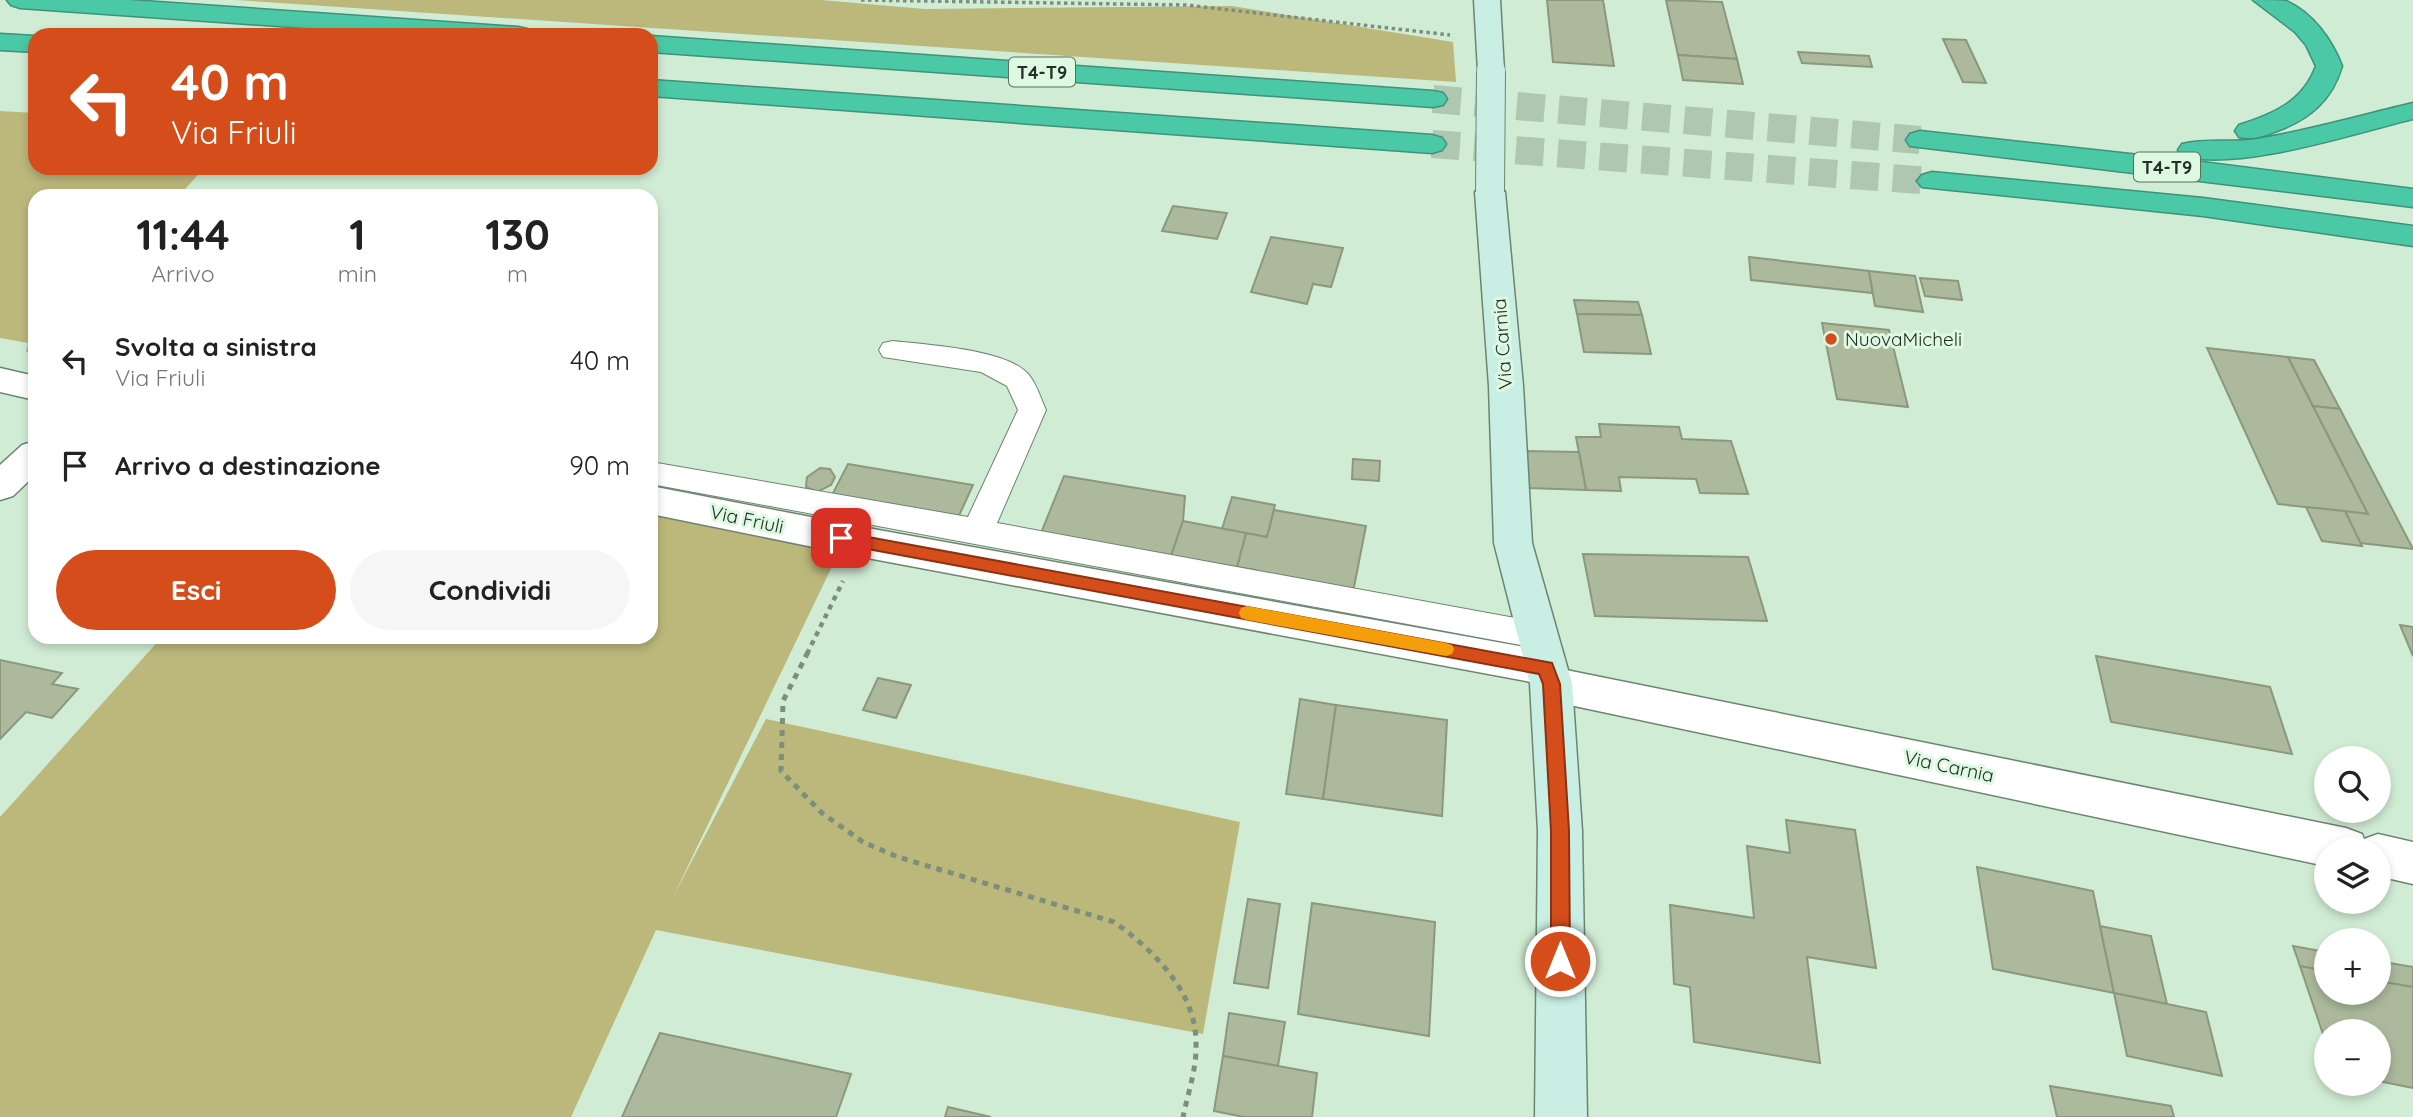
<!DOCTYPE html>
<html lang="it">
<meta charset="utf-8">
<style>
:root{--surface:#fff;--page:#f6f6f6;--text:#222;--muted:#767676;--accent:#d54d1b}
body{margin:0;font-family:Quicksand,sans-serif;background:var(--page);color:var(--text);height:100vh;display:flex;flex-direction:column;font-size:26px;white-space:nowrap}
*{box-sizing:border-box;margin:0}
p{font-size:23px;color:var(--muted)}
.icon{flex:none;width:38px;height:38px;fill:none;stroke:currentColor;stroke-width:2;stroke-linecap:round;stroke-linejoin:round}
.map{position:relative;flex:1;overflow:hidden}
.sheet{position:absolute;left:28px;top:189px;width:630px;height:455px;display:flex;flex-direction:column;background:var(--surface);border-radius:21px;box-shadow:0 4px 10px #0003}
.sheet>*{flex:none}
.banner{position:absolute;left:28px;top:28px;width:630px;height:147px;border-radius:21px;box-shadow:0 4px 10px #0003;background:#d54d1b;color:#fff;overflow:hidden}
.fabs{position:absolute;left:2314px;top:746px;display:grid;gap:14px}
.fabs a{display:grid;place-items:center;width:77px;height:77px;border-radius:50%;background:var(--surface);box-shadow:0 4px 10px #0003;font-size:35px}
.pin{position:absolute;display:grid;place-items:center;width:60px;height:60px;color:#fff;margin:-30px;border-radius:14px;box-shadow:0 4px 10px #0006}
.me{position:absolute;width:77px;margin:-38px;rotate:0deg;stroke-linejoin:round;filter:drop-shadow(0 0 5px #0008)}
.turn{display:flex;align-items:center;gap:24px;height:147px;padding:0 28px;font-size:32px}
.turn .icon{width:91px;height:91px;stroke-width:2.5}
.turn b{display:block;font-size:49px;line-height:60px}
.eta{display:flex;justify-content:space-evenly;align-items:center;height:119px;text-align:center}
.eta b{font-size:42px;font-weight:700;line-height:49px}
.button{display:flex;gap:14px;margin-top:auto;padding:14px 28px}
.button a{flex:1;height:80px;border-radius:42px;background:var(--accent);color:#fff;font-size:28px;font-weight:700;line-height:80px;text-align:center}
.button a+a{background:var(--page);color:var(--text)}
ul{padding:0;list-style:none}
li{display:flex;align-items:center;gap:21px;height:105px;padding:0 28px}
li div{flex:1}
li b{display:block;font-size:26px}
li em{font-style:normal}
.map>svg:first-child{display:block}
</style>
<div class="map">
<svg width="2413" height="1117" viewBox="0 0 2413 1117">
<rect width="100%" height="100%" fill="#d1ecd4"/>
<g fill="#bcb77b">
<polygon points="236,0 821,0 925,9 1232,6 1453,42 1456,82"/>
<polygon points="0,111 35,113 35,168 204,168 179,196 35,196 35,353 26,352 28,343 0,338"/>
<polygon points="651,513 840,550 673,897 766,719 1240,822 1203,1034 656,930 571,1117 0,1117 0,817 162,637 651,637"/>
</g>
<g fill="#acb99c" stroke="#8b987c" stroke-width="2">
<polygon points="1547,0 1603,0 1614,66 1553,62"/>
<polygon points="1666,0 1722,2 1737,59 1678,55"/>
<polygon points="1943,39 1966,40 1986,83 1963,82"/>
<polygon points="1798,52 1869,56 1872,67 1802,63"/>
<polygon points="1678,55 1737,59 1743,84 1683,80"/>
<polygon points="1173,206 1227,213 1217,239 1162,231"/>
<polygon points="1271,237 1343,248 1331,287 1313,284 1307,304 1251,292"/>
<polygon points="1749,257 1869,271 1873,293 1751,280"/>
<polygon points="1869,271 1915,276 1923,312 1875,306"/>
<polygon points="1920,278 1958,281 1962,300 1925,296"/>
<polygon points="1574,300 1638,302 1642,315 1577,314"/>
<polygon points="1577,314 1642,315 1651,354 1584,352"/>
<polygon points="1822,323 1889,330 1908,407 1837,399"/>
<polygon points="2207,348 2288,357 2368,514 2278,504"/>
<polygon points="2288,357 2314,360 2340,409 2313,406"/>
<polygon points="2313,406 2340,409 2413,549 2360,543 2345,511 2368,514"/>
<polygon points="1599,424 1679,427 1682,439 1731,441 1748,494 1700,493 1696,479 1619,477 1621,491 1586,490 1576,437 1601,437"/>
<polygon points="1523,451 1579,452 1586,490 1529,488"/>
<polygon points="1353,459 1380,461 1379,481 1352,479"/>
<polygon points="848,464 973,485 957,520 830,499"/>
<polygon points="820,468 830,469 835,477 831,485 817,492 806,487 807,477"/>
<polygon points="1064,476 1185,496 1183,521 1171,556 1041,533"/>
<polygon points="1232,497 1275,505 1267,537 1222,529"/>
<polygon points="2306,507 2345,511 2362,546 2322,541"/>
<polygon points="1274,510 1366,526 1353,592 1255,574 1256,570 1237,567 1246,533 1267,537"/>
<polygon points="1183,521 1246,533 1237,567 1171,556"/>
<polygon points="1583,554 1748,557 1767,621 1595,616"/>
<polygon points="2400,625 2413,627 2413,656"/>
<polygon points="2096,656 2270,687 2292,754 2111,722"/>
<polygon points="0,660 62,673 52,684 78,689 52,718 26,712 0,739"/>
<polygon points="878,678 911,685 896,718 863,710"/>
<polygon points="1300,699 1336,705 1323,799 1286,794"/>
<polygon points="1336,705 1447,720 1442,816 1323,799"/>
<polygon points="1786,820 1855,830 1876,968 1807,957 1820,1063 1694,1042 1690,987 1674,984 1670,905 1754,918 1747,846 1790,853"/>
<polygon points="1977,867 2093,891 2114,993 1993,969"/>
<polygon points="1248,899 1280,904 1268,988 1234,983"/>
<polygon points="1312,903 1435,922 1429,1036 1298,1014"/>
<polygon points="2100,926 2151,936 2167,1004 2114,993"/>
<polygon points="2293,946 2326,952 2326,971 2300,966"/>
<polygon points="2378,961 2413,967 2413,987 2378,981"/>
<polygon points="2300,966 2326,971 2326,992 2378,992 2378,981 2413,987 2413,1088 2378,1081 2378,1031 2326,1031 2326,1043"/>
<polygon points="2114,993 2206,1012 2222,1076 2127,1056"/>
<polygon points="1229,1013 1285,1022 1278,1066 1223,1056"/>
<polygon points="660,1033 851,1074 836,1117 622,1117"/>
<polygon points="1223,1056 1317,1073 1312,1117 1244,1117 1214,1111"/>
<polygon points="2050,1086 2171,1106 2174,1117 2057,1117"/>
<polygon points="948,1107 991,1117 945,1117"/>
</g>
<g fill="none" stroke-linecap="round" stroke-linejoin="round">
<g stroke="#afc6b1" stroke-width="28" stroke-dasharray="28 14" stroke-linecap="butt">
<polyline points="1433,99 1920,140"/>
<polyline points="1432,144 1932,181"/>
</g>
<g stroke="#6c8570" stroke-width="2">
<path id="lane" d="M893 341C926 345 1008 349 1029 375 1037 385 1041 399 1046 410L997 523 1537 622 1549 626 1553 635 1549 644 1537 648 651 484V462L968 517 1018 410 1007 386 981 372 883 357 879 350 883 343Z"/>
</g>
<g stroke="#6c8570" stroke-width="3">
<g id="street">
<polygon points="0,368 35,376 35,400 0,392"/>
<polygon points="35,441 35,475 13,496 0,500 0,465 22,445"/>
<polygon points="651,486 862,527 1546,651 1561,656 1566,670 2346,828 2362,834 2364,839 2378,834 2413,842 2413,884 2378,876 2378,849 2326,849 2326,866 1551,701 1536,696 1531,682 862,557 651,514"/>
</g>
</g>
<g stroke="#6c8570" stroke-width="3">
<g id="secondary">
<polygon points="1474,0 1500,0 1504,71 1501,77 1491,79 1481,77 1478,71"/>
<polygon points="1490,183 1501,186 1505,192 1523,386 1532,543 1572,684 1582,831 1587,1117 1535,1117 1538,831 1530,684 1494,543 1489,386 1475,192 1479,186"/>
</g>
</g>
<g stroke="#3e9279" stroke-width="3">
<g id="highway">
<polygon points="7,0 128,0 518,27 527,29 531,35 408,35 20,8 11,5"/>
<path d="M2253 0C2263 0 2277 0 2286 1 2313 13 2332 40 2342 66 2332 100 2310 119 2277 131 2264 136 2253 140 2239 137L2235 131 2239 125C2273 114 2303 102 2316 66L2306 45 2295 32Z"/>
<polygon points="0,34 35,36 35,52 0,50"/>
<polygon points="651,36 1433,91 1443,93 1447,99 1443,105 1433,107 651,52"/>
<polygon points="651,80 1432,135 1442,138 1446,144 1442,150 1432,153 651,96"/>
<path d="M2413 103V119C2351 134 2242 171 2182 156L2178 150 2182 144C2207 138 2233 143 2258 139 2310 130 2362 115 2413 103Z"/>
<polygon points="1920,131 2194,161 2413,189 2413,207 1910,146 1906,140 1910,134"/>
<polygon points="1932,172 2203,198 2413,226 2413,246 2203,216 1922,187 1917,181 1922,175"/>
</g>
</g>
<polyline stroke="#7c8e7e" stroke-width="3.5" stroke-dasharray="3.5 3.5" stroke-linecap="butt" points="861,0 1186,5 1450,35"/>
<polyline stroke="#7c8e7e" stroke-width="4.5" stroke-dasharray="5 5" stroke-linecap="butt" points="807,654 843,581"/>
<path stroke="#7c8e7e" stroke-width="5" stroke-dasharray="6 6" stroke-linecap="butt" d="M808 652 783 701 781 771 822 813 863 842 898 857 1114 922C1153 950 1196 991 1196 1043 1197 1068 1188 1093 1183 1117"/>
<use href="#lane" fill="#fff" fill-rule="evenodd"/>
<use href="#street" fill="#fff" fill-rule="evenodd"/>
<use href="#secondary" fill="#c9eee4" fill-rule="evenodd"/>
<use href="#highway" fill="#4bc8a5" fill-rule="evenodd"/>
<g stroke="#6c8570" stroke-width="30" stroke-linecap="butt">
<polyline id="secondary-bridge" points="1490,192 1491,71"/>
</g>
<use href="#secondary-bridge" stroke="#c9eee4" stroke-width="28"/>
</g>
<polygon fill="#d54d1b" stroke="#8a3212" stroke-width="2" points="841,532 1552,663 1560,684 1569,831 1570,961 1568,968 1560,970 1553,968 1551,961 1551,831 1543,684 1539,674 841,544 833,538"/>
<polygon fill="#f59e0b" points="1247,606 1446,643 1452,645 1454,649 1452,654 1446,656 1247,620 1241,618 1239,613 1241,608"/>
<circle fill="#d54d1b" stroke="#def9e2" stroke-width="2.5" cx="1831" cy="339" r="7"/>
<g text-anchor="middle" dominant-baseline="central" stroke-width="6" stroke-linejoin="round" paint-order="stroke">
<g fill="#def9e2" stroke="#5c6c5e" stroke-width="2">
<rect x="1009" y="57.5" width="66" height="29" rx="5"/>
<rect x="2134" y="152.5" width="66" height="29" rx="5"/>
</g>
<g font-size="18" font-weight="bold" fill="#252f26">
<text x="1042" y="72">T4-T9</text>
<text x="2167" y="167">T4-T9</text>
</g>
<g font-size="19" fill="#252f26" stroke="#def9e2" text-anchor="start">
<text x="1845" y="339">NuovaMicheli</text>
</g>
<g font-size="19" fill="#252f26" stroke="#def9e2">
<text transform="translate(1502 344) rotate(-94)">Via Carnia</text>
<text transform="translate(747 519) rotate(12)">Via Friuli</text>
<text transform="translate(1949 766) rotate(12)">Via Carnia</text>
</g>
</g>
</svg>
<div class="fabs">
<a><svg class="icon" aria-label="search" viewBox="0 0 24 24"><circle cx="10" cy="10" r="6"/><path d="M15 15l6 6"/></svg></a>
<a><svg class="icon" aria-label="layers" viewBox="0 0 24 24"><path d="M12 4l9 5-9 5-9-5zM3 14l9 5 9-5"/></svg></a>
<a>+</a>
<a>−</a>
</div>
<div class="pin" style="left:841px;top:538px;background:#d93025"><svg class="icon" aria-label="arrive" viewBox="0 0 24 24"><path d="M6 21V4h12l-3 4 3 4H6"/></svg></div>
<svg class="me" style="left:1560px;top:961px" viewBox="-20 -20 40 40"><circle r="17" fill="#d54d1b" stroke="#fff" stroke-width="3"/><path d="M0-11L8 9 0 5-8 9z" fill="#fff"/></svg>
<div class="banner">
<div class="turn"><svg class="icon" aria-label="left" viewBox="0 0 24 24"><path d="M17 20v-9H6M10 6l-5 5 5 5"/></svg><div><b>40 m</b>Via Friuli</div></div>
</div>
<section class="sheet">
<div class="eta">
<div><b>11:44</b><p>Arrivo</p></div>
<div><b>1</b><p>min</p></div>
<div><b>130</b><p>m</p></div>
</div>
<ul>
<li><svg class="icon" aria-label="left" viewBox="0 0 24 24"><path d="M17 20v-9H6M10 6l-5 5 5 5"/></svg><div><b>Svolta a sinistra</b><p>Via Friuli</p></div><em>40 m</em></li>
<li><svg class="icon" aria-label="arrive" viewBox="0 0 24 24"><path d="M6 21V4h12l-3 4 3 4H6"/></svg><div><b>Arrivo a destinazione</b></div><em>90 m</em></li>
</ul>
<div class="button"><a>Esci</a><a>Condividi</a></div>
</section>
</div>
